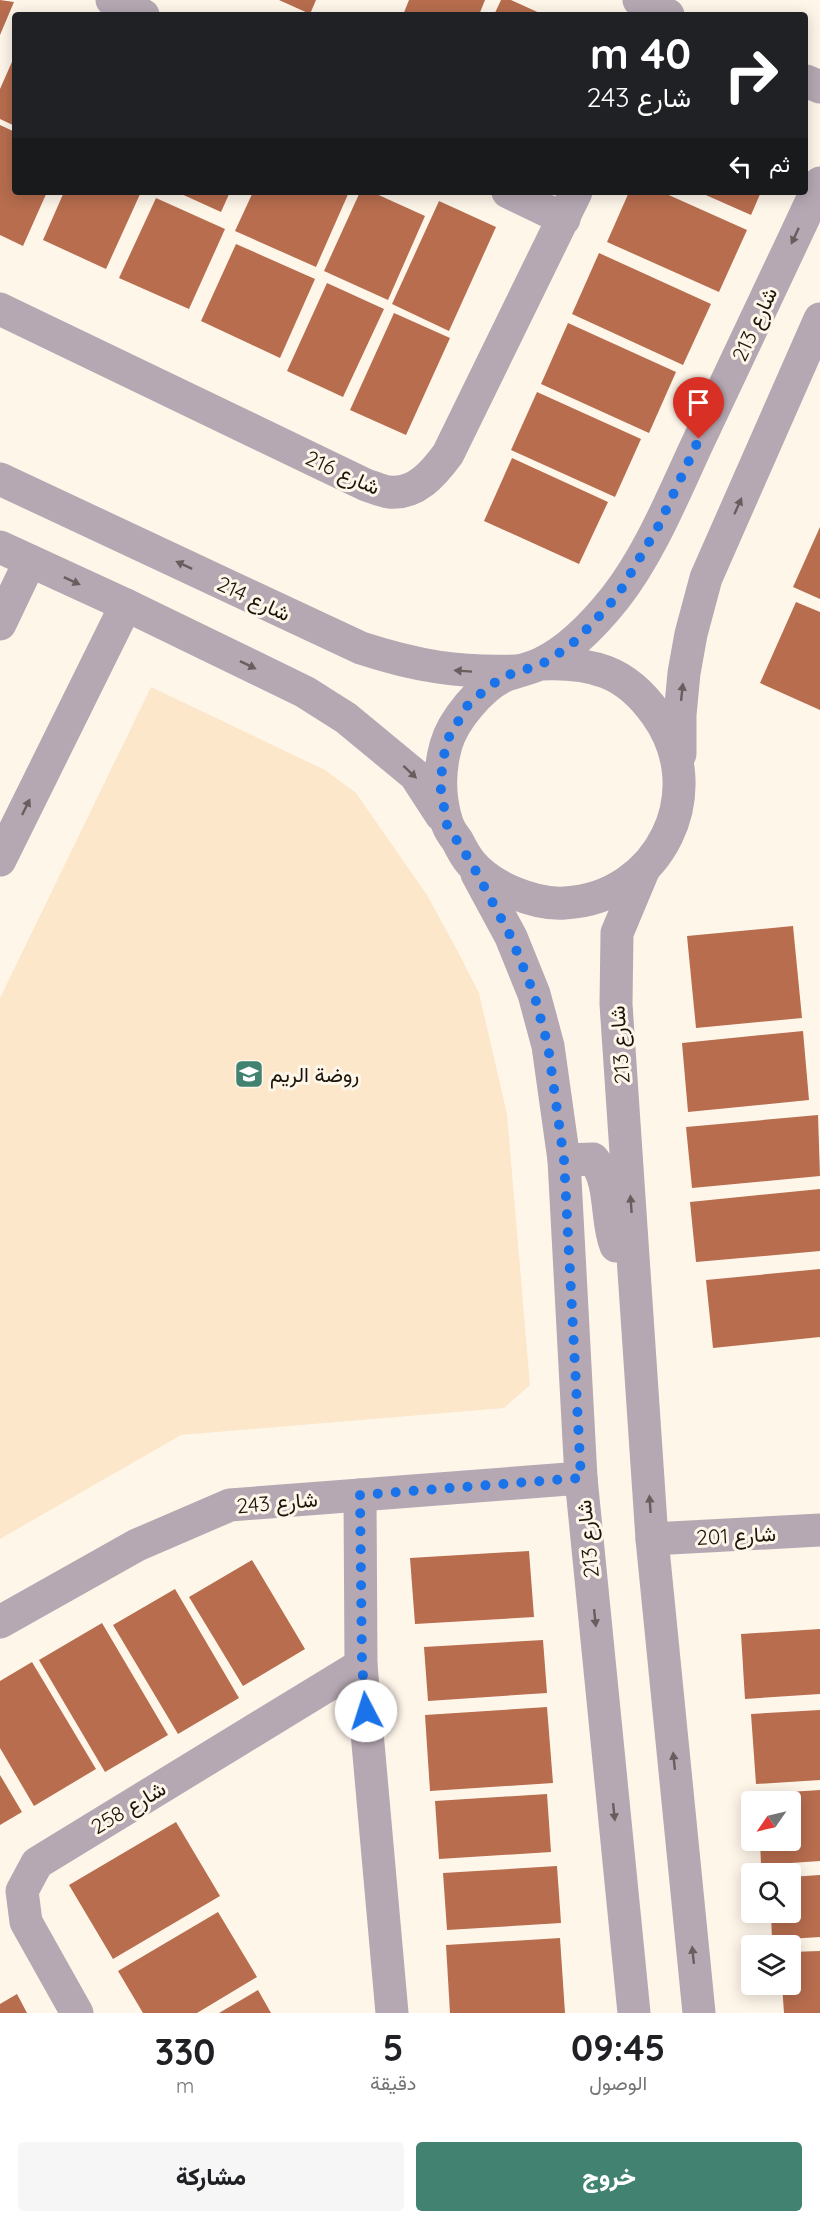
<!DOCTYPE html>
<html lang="ar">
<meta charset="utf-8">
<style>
:root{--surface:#fff;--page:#f6f6f6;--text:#202124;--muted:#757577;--accent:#428270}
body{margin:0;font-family:Quicksand,Vazirmatn,sans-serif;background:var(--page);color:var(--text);direction:rtl;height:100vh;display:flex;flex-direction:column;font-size:22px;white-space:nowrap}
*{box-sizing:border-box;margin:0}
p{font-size:20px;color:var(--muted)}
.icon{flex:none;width:33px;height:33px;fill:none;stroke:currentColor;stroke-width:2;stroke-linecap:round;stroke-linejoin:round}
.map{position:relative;height:2013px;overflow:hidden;direction:ltr}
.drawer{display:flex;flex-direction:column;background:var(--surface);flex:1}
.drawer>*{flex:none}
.top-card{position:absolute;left:12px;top:12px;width:796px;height:183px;border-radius:6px;box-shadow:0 3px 15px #0003;direction:rtl;background:#202124;color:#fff;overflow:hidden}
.needle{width:39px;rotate:236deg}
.controls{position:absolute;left:741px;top:1791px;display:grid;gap:12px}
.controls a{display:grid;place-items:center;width:60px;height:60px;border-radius:6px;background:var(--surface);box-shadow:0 3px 15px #0003;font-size:30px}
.pin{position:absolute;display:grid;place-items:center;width:51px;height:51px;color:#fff;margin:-62px -26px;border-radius:50% 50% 50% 0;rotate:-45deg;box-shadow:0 0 6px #0007}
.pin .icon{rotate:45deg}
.me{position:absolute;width:66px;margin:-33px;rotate:355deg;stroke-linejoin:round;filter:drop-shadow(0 0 4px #0008)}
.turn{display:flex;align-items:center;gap:21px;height:126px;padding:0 18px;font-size:27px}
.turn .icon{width:78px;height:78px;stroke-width:2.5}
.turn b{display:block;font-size:42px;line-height:51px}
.then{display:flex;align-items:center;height:57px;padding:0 18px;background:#0003;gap:12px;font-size:22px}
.eta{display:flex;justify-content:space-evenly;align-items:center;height:102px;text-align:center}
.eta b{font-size:36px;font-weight:800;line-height:42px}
.button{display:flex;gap:12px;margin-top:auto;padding:12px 18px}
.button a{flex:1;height:69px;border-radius:6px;background:var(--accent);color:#fff;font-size:24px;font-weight:800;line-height:69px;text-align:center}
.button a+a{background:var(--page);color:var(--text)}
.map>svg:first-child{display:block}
</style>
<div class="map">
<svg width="820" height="2013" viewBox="0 0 820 2013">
<rect width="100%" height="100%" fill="#fff6ea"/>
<polygon fill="#fce7ca" points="151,687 325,770 356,793 427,895 457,950 479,993 507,1114 530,1385 504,1408 181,1435 0,1539 0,998"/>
<g fill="#b76d4e">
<polygon points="0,0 14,2 0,35"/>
<polygon points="279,0 316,0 310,14"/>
<polygon points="409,0 485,0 479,15 403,15"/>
<polygon points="501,0 511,0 544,15 494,15"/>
<polygon points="15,55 15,126 0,119 0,89"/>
<polygon points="0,125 15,132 15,192 47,192 23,246 0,235"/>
<polygon points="64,192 141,192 106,269 43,240"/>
<polygon points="177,192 230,192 221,212"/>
<polygon points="253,192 349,192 316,267 235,231"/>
<polygon points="360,192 372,192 425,216 388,300 324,271"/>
<polygon points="629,192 662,192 747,230 719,292 607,242"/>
<polygon points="699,192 761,192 751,215"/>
<polygon points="156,198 225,229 189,309 119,278"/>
<polygon points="439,201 496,227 449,331 392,304"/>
<polygon points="236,244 315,279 280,358 201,321"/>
<polygon points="599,253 711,304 683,365 572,314"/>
<polygon points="327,283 384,309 343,397 287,371"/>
<polygon points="394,313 450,338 406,435 350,410"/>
<polygon points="568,323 676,372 649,433 541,384"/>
<polygon points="537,392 641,439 615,497 511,450"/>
<polygon points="512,458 608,502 579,564 484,521"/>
<polygon points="820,527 820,599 793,587"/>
<polygon points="796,602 820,612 820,710 760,683"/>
<polygon points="793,926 802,1018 696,1028 687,936"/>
<polygon points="803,1031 809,1100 688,1112 682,1043"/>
<polygon points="818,1115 820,1176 692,1188 686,1127"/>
<polygon points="820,1189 820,1251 696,1262 690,1202"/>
<polygon points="820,1269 820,1337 713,1348 706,1280"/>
<polygon points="529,1551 534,1617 415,1624 410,1558"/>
<polygon points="252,1560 305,1649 243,1686 189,1597"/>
<polygon points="175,1589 239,1698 178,1734 113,1625"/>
<polygon points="102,1623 168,1735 105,1772 39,1660"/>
<polygon points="820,1629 820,1694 745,1699 741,1634"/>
<polygon points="543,1640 547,1693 428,1701 424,1647"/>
<polygon points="32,1662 96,1769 34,1806 0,1748 0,1681"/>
<polygon points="547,1707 553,1783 430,1791 425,1715"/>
<polygon points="820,1710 820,1780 756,1784 751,1714"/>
<polygon points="0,1775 22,1812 0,1825"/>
<polygon points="820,1790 820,1861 761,1865 760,1840 790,1840 790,1802 757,1802 757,1794"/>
<polygon points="547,1794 551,1852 439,1859 435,1801"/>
<polygon points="176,1822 220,1896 113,1959 69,1885"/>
<polygon points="557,1866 561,1923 447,1930 443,1873"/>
<polygon points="820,1875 820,1937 772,1940 771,1912 790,1912 790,1877"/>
<polygon points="218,1912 257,1977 197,2013 143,2013 118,1971"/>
<polygon points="560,1938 565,2013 450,2013 446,1945"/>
<polygon points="820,1951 820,2013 784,2013 782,1984 790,1984 790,1952"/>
<polygon points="258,1990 271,2013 219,2013"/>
<polygon points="17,1994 27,2013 0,2013 0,2004"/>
</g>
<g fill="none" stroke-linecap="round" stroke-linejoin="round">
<g stroke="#b5a8b3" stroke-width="33">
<polyline points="112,0 143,15"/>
<polyline points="639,0 668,15"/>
<polyline points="806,81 820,87"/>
<polyline points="508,192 564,219"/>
<path d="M0 309 366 485C373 487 382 491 389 492 416 495 434 473 448 454L576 192"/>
<path d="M0 479 361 648C416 666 459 673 516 671"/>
<polyline points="0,547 126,605 305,692 346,718 415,775 441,815"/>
<polyline points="0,624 30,561"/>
<path d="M541 664C563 663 585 664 606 672 627 680 644 697 656 714 712 791 660 898 565 903 534 905 491 887 471 863 465 856 461 848 457 840 453 835 449 829 447 823 439 798 439 770 446 745 453 720 481 687 504 676 516 671 530 669 542 663 571 649 595 623 615 598 650 554 675 491 699 440 739 355 780 269 820 183"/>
<polyline points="680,754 680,715 684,673 691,634 706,578 820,319"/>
<polyline points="0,860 126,605"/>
<polyline points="643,871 617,933 616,1004 652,1539 699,2013"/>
<polyline points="477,874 511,937 534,994 548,1046 564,1160 581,1478 634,2013"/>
<path d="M564 1160 593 1159C613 1182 605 1219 616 1246"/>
<polyline points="360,1495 361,1665 392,2013"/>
<polyline points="652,1539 820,1530"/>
<polyline points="0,1622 137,1545 230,1505 581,1478"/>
<polyline points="77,2013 26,1922 22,1891 37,1863 361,1665"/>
</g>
</g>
<defs><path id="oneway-solid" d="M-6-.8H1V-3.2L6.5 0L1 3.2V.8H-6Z" transform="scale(1.5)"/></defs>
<g fill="#685e5e">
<use href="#oneway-solid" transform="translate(795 236) rotate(115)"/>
<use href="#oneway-solid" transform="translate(738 506) rotate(-66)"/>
<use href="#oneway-solid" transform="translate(184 565) rotate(-155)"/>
<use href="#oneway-solid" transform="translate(72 581) rotate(25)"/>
<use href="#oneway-solid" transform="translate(248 665) rotate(26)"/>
<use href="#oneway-solid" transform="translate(463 671) rotate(-176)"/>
<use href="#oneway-solid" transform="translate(682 692) rotate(-84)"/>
<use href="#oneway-solid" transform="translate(410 772) rotate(43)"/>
<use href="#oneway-solid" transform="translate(26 807) rotate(-64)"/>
<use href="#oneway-solid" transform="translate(631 1204) rotate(-94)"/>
<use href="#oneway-solid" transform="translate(650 1504) rotate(-94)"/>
<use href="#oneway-solid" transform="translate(595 1618) rotate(84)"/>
<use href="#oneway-solid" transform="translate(674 1761) rotate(-96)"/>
<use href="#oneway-solid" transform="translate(614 1812) rotate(84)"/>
<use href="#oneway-solid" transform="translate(693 1955) rotate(-96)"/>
</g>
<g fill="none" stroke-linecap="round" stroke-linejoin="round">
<polyline stroke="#1a73e8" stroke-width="10" stroke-dasharray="0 18" points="366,1711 362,1665 360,1495 581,1478 564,1160 548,1046 534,994 511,937 472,864 447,825 440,784 446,742 469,703 502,677 542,664 570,646 592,624 618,595 659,525 699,439"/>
</g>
<defs>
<g id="school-square" transform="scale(1.5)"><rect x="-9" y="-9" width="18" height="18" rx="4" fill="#428270" stroke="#fff6ea"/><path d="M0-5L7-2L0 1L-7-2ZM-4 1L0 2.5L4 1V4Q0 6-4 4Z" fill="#fff"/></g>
</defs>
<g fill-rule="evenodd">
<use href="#school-square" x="249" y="1074"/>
</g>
<g text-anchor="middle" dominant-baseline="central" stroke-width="6" stroke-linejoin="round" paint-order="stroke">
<g font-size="21" fill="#1b1409" stroke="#fff6ea">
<text transform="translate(754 324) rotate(-65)">شارع 213</text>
<text transform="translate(343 472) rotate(24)">شارع 216</text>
<text transform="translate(254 598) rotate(25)">شارع 214</text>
<text transform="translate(619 1045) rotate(-94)">شارع 213</text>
<text transform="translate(277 1502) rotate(-5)">شارع 243</text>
<text transform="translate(736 1535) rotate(-3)">شارع 201</text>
<text transform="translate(587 1539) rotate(-96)">شارع 213</text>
<text transform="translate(128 1807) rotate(-31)">شارع 258</text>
</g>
<g font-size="21" fill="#1b1409" stroke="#fff6ea" text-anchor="start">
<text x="270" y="1074">روضة الريم</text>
</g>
</g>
</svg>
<div class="controls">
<a><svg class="needle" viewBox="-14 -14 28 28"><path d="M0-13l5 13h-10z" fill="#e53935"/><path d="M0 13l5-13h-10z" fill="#757577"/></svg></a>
<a><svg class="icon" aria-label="search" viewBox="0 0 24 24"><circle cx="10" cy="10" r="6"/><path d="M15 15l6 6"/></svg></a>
<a><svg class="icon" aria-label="layers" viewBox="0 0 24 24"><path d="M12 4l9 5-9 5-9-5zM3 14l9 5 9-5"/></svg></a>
</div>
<div class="pin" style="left:699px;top:439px;background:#d93025"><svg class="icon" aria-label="arrive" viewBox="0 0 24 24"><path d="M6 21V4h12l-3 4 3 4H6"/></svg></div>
<svg class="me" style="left:366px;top:1711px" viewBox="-20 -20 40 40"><circle r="19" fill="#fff"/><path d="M0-13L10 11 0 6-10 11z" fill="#1a73e8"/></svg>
<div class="top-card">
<div class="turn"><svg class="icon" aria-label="right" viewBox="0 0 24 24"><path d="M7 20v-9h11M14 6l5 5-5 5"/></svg><div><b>40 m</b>شارع 243</div></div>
<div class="then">ثم<svg class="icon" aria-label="left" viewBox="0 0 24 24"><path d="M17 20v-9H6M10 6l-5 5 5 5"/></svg></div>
</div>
</div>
<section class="drawer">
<div class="eta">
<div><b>09:45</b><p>الوصول</p></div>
<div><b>5</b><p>دقيقة</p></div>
<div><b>330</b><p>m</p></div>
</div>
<div class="button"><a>خروج</a><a>مشاركة</a></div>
</section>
